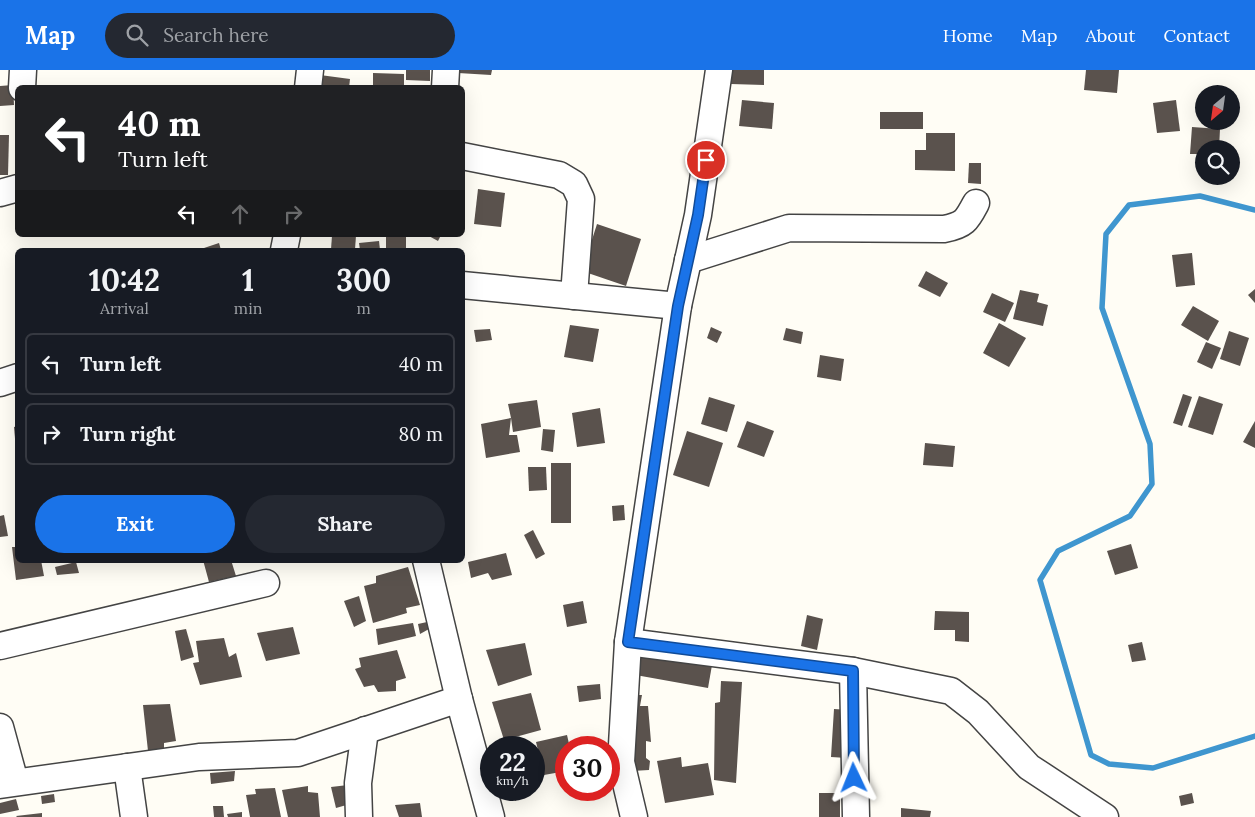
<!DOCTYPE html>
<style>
:root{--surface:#171b24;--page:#242831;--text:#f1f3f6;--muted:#9ea1a6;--line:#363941;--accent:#1a73e8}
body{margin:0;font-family:Lora,serif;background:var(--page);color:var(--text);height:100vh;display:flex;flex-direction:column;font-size:19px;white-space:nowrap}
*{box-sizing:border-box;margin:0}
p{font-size:16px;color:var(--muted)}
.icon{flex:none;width:28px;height:28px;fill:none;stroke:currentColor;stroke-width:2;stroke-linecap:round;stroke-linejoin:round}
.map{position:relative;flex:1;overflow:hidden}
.side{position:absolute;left:15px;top:178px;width:450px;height:315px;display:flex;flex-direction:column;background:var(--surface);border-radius:8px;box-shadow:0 5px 20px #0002}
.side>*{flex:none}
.guide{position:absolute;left:15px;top:15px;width:450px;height:152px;border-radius:8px;box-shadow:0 5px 20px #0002;background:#202124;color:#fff;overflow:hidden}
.needle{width:32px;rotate:209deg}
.fabs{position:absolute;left:1195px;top:15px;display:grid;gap:10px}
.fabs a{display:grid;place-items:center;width:45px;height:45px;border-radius:50%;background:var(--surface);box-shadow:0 5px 20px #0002;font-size:25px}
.speed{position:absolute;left:480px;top:666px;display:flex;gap:10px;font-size:25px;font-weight:700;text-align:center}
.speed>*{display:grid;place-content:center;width:65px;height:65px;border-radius:50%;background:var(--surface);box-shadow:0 5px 20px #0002;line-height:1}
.speed small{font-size:12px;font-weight:400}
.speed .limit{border:8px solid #d22;background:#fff;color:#111}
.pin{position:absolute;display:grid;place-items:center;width:42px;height:42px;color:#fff;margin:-21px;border:2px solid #fff;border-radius:50%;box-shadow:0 1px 5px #0007}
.me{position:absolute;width:55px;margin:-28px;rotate:358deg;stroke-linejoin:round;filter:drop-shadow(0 0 4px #0008)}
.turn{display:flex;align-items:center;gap:18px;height:105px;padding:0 20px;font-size:22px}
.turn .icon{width:65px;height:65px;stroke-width:2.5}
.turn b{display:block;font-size:35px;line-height:42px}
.lanes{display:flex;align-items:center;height:48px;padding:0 20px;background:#0003;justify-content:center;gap:25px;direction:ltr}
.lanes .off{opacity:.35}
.eta{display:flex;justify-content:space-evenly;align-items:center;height:85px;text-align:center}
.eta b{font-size:30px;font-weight:800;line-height:35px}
.button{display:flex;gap:10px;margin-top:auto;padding:10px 20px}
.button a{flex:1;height:58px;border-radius:30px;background:var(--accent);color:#fff;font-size:20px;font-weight:800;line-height:58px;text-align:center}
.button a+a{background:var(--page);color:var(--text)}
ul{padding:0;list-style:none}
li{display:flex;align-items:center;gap:15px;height:62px;margin:0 10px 8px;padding:0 10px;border:2px solid var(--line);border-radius:8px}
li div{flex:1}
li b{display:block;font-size:19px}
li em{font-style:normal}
header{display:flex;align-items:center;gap:30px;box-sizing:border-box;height:70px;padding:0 25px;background:var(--accent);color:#fff}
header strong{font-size:24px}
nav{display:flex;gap:28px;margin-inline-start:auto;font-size:18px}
.search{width:350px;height:45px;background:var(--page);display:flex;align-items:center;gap:12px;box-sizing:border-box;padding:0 18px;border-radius:28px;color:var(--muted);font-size:19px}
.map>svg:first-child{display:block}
</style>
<header>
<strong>Map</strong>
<div class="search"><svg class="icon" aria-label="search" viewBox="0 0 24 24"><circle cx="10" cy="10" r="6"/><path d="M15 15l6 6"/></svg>Search here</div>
<nav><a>Home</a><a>Map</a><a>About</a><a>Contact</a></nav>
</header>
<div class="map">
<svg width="1255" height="747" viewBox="0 0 1255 747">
<rect width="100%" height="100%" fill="#fffdf5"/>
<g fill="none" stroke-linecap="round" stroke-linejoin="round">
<polyline stroke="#3f96cf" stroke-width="5.5" points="1255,140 1200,126 1129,135 1106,164 1102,238 1150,374 1152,414 1130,446 1058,481 1040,510 1091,685 1109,694 1153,698 1255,666"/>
</g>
<g fill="#5a524d">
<polygon points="406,0 430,0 430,11 406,10"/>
<polygon points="458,0 492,0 491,5 458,3"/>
<polygon points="732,0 764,0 764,15 731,14"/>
<polygon points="1086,0 1119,0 1117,23 1084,20"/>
<polygon points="373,3 404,4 404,18 373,18"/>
<polygon points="320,5 350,9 349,18 319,18"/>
<polygon points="13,15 14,35 0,36 0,16"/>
<polygon points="742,30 774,33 772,59 739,56"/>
<polygon points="1176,30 1180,61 1157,63 1153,33"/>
<rect x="880" y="42" width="43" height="17"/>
<polygon points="1192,57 1220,59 1219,79 1204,79 1204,84 1190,84"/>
<polygon points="926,63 955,63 955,101 915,100 915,80 926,80"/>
<polygon points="0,65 9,65 8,105 0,105"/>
<polygon points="969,93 981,93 981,114 968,113"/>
<polygon points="478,119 505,123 501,157 474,154"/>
<polygon points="597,154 641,169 626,216 582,201"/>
<polygon points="332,165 356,165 355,180 331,180"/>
<rect x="386" y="165" width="20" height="15"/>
<polygon points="427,165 441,165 438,171"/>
<polygon points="379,171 380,180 360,180 359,173"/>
<polygon points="219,173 221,180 198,180"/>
<polygon points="1192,183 1195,215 1176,217 1172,185"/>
<polygon points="926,201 948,213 940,227 918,216"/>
<polygon points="1255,219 1255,233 1248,225"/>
<polygon points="1020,220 1039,224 1037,232 1048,235 1043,256 1013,249"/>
<polygon points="992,223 1014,233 1005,252 983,242"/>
<polygon points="1193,236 1219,251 1208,271 1181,255"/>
<polygon points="999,253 1026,268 1009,297 983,283"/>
<polygon points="570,255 599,259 593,292 564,287"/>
<polygon points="711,257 722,262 717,273 707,268"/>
<polygon points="786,258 803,262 801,274 783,270"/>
<polygon points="490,259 492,270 476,272 474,260"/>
<polygon points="1229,261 1249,268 1240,296 1220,289"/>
<polygon points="1206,272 1221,278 1212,299 1197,292"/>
<polygon points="820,285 844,289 841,311 817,307"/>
<polygon points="1183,324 1192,327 1182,356 1173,353"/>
<polygon points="1199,326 1223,334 1213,365 1188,357"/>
<polygon points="709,327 735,335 727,362 701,354"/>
<polygon points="537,330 541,357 513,362 511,348 509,365 517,365 520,382 486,388 481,354 511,348 508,334"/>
<polygon points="600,338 605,373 577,377 572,343"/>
<polygon points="747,351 774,361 764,387 737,377"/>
<polygon points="1255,351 1255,378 1243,372"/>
<polygon points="18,356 18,380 16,380 14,357"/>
<polygon points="543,359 555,360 553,382 541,380"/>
<polygon points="687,361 723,373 709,417 673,405"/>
<polygon points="925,373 955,376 953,397 923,395"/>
<rect x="551" y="393" width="20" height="60"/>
<polygon points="528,397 546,397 547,420 529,421"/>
<polygon points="624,435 625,450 613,451 612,436"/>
<polygon points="4,445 8,466 0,467 0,446"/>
<polygon points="533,460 545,484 536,489 524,465"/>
<polygon points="1131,474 1138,498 1115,505 1107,481"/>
<polygon points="12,477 18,477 18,490 41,490 44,506 16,510"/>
<polygon points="506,483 512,505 492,510 488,503 471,508 468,492"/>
<polygon points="203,490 231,490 236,506 209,512"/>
<polygon points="76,492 79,503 57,505 55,497"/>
<polygon points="408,497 420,535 406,538 407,543 373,553 364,516 376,513 376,506"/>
<polygon points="359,526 366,551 354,557 344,531"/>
<polygon points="583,531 587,553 567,557 563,535"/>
<polygon points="935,541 969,542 969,572 955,571 955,560 934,560"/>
<polygon points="807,545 823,549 817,580 801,576"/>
<polygon points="427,552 429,559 420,564 418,554"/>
<polygon points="413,553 416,566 378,575 376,559"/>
<polygon points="293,557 300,584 266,591 257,563"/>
<polygon points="186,559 194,587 181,591 175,561"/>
<polygon points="224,568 229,587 236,583 242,607 200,615 193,593 199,592 196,571"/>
<polygon points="1142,572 1146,590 1132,592 1128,575"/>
<polygon points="525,573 532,605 498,616 486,580"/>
<polygon points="397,580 406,608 396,611 396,621 378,622 374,615 364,617 355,599 361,597 359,588"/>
<polygon points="634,581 712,595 708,618 630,604"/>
<polygon points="721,611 742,612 736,713 714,710 715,633 720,632"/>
<polygon points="600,614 601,629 579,632 577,616"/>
<polygon points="531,623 541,660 504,670 492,632"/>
<polygon points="631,625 642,625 640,636 648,636 651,672 646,671 646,688 650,691 649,700 632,701"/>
<polygon points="170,634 176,671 164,673 164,681 148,681 143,635"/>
<polygon points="834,639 850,640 847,688 831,687"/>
<polygon points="567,665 570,678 566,678 566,701 544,705 536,672"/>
<polygon points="681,687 682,697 708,693 714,725 665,733 657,691"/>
<polygon points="235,701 234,711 211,714 210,703"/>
<polygon points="348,715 350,734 336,738 331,717"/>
<polygon points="308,716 308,722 318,723 320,747 288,747 282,720"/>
<polygon points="275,718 281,747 250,747 246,725 256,724 255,719"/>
<polygon points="511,720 534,720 515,731"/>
<rect x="819" y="723" width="21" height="24"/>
<polygon points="1192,723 1194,733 1181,736 1179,726"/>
<polygon points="54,724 55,732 42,734 41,726"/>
<polygon points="16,729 19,740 0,744 0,733"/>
<polygon points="420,733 422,747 399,747 395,735"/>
<polygon points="213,736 223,736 224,747 214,747"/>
<polygon points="901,738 931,741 930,747 901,747"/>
<polygon points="242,742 242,747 228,747 227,744"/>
<polygon points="42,743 42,747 17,747 16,746"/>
</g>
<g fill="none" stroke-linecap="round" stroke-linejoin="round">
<g stroke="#444" stroke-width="29">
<g id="minor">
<polyline points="22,18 23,0"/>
<polyline points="308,18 310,0"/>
<polyline points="445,18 446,0"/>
<polyline points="462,86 559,105 574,114 581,129 574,226"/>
<polyline points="0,123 18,118"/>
<polyline points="284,180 287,165"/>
<path d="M688 190 789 158 944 159C965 155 967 150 976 133"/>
<polyline points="462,215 678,236"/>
<polyline points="0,313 18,307"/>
<polyline points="426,490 459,629 491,747"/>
<polyline points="628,572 853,601 951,621 978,642 1029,697 1105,747"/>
<polyline points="0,576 266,513"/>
<polyline points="853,601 856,747"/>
<polyline points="0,657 15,712"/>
<polyline points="127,697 134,747"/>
<polyline points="0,715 199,687 298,683 459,629"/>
<polyline points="359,747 358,713 365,660"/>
<polyline points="634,747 621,692 628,572 678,236 698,145 719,0"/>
</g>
</g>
<use href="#minor" stroke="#fff" stroke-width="26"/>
</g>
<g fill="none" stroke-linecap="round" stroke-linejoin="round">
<g stroke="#114b97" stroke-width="12">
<polyline id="route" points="706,90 698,145 678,236 628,572 853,601 854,708"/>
</g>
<use href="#route" stroke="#1a73e8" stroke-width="9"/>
</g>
</svg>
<div class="fabs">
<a><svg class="needle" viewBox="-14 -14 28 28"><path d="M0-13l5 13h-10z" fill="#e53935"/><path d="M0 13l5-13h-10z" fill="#9ea1a6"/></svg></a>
<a><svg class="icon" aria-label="search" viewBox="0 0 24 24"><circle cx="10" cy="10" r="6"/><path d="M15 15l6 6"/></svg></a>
</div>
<div class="speed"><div>22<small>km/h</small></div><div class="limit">30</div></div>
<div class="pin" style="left:706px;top:90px;background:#d93025"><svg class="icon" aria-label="arrive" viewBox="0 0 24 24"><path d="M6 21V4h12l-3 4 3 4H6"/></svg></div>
<svg class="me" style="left:854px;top:708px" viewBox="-20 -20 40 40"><path d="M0-17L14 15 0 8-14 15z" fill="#1a73e8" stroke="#fff" stroke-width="4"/></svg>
<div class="guide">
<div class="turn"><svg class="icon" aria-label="left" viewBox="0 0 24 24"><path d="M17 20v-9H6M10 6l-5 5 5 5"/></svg><div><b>40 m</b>Turn left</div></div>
<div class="lanes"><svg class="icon" aria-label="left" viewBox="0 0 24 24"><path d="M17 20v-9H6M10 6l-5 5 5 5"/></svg><svg class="icon off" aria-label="ahead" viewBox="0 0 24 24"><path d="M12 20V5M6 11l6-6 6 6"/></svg><svg class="icon off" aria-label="right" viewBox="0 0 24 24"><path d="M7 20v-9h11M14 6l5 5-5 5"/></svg></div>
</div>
<section class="side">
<div class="eta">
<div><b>10:42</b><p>Arrival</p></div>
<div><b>1</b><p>min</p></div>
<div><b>300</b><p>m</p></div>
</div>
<ul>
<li><svg class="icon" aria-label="left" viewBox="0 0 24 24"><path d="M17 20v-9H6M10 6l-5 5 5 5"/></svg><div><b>Turn left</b></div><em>40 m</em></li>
<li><svg class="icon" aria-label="right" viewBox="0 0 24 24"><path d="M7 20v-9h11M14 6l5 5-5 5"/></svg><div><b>Turn right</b></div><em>80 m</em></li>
</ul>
<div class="button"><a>Exit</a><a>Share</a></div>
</section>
</div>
